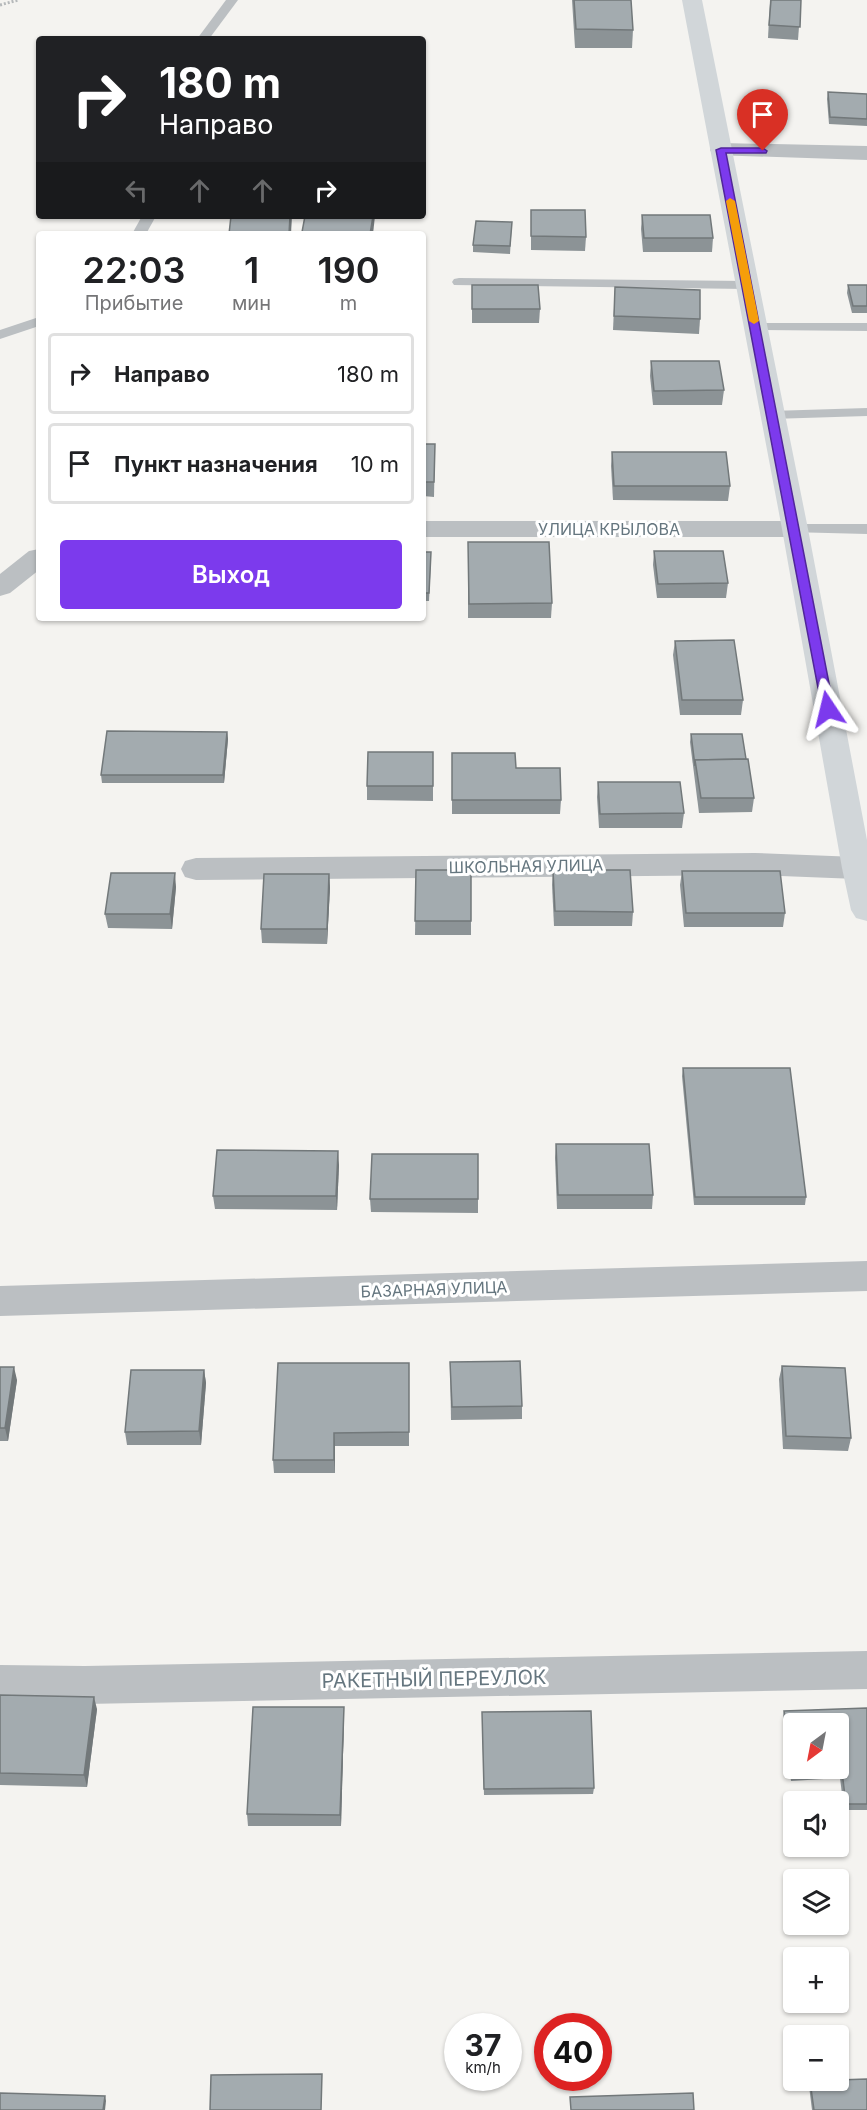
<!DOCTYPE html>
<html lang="ru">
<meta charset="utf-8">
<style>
:root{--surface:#fff;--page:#f2f2f2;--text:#202124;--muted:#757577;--line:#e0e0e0;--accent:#7c3aed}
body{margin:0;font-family:Inter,sans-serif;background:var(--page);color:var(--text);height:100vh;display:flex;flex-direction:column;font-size:22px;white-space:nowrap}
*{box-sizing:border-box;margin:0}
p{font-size:20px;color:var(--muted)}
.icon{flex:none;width:33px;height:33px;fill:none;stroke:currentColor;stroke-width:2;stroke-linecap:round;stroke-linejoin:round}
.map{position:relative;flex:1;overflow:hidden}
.sheet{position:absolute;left:36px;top:231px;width:390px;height:390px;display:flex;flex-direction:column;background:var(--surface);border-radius:6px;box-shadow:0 2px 4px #0004}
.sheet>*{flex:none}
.top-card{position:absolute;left:36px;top:36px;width:390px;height:183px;border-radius:6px;box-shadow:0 2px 4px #0004;background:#202124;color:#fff;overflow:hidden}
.needle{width:39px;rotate:212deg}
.tools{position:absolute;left:783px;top:1713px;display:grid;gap:12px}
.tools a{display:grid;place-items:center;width:66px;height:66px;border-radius:6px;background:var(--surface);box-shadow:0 2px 4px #0004;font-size:30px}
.speed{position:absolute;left:444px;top:2013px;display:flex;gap:12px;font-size:30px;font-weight:700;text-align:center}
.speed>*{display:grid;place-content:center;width:78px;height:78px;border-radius:50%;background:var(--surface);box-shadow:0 2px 4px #0004;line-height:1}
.speed small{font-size:15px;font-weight:400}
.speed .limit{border:9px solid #d22;background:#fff;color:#111}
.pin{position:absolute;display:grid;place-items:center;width:51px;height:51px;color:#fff;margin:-62px -26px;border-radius:50% 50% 50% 0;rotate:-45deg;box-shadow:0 0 6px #0007}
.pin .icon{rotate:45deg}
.me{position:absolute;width:66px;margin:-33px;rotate:350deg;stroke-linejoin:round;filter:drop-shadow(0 0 4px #0008)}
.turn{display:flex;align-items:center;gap:21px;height:126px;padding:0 24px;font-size:27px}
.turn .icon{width:78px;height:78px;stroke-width:2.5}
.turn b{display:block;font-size:42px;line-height:51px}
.lanes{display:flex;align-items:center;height:57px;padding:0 24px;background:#0003;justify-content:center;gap:30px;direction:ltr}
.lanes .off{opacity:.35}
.eta{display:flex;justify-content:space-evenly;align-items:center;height:102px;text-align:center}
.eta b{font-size:36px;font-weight:600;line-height:42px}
.action{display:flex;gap:12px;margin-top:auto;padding:12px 24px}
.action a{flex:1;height:69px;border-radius:6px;background:var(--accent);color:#fff;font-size:24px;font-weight:600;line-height:69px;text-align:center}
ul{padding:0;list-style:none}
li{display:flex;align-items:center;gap:18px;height:81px;margin:0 12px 9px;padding:0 12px;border:3px solid var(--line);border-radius:6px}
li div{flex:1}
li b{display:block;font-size:22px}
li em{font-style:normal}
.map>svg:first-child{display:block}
</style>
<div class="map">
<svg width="867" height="2110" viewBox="0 0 867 2110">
<rect width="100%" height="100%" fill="#f4f3f0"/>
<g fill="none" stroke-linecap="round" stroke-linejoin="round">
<polyline stroke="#b5b8ba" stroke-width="3" stroke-dasharray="2 2" stroke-linecap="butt" points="0,5 18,0"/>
<g fill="#bbbfc2" fill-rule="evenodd">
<polygon points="226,0 238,0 209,39 197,39"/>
<polygon points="142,216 156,216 146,234 132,234"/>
<polygon points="459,278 746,281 753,285 746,289 454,285 452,282 454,279"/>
<polygon points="39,317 39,326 0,339 0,330"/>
<polygon points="755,323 867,323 867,331 750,330 748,327 750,324"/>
<polygon points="867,408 867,416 771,419 764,415 771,411"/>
<polygon points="795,524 867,524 867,534 789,532 787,529 789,526"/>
</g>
<g fill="#bbbfc2" fill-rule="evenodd">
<polygon points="721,143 867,146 867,160 713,155 710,150 713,145"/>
<polygon points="423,521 795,521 804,523 808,529 804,535 795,537 423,537"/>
<polygon points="39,549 39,570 10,593 0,596 0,574 29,551"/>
<polygon points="755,853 857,857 867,860 867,876 857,879 755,875 196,880 185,877 181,869 185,861 196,858"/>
<polygon points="867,1261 867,1291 0,1316 0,1286"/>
<polygon points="867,1651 867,1689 85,1704 0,1703 0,1665 85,1666"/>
</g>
<polygon fill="#d1d6d9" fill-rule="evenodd" points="682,0 702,0 808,529 867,840 867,921 856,918 851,910 842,868 782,529"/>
</g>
<g fill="#8c9396">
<polygon points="572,0 631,0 633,30 632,48 575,48"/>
<polygon points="770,0 801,0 798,40 768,38"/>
<polygon points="828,92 867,94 867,126 829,124 827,99"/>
<polygon points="531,210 586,237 585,251 531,250"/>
<polygon points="642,215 713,238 712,252 643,252 641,229"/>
<polygon points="512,222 510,254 473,252 473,245"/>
<polygon points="302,232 373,234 303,234"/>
<polygon points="472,285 540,309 539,323 472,323"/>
<polygon points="848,285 867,285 867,313 852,313 847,293"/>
<polygon points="615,287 700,319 699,334 613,330"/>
<polygon points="651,361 724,390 722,405 653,405 650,376"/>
<polygon points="423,444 435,444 434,497 423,496"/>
<polygon points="612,452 730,486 728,501 613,500 611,466"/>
<polygon points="654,551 728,583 726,598 657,598 653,565"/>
<polygon points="423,552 431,560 429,601 423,601"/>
<polygon points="468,556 552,603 551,618 468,618"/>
<polygon points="675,641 743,700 741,715 680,715 673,655"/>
<polygon points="227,732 228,739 224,783 102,783 101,775"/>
<polygon points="691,734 754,798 752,812 699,813 690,742"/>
<polygon points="433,752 433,801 367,800 367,786"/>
<polygon points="452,753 516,768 561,800 560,814 452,814"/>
<polygon points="598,782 684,813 682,828 599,828 597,797"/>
<polygon points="416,870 471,870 471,935 415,935"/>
<polygon points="553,870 633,912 632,926 554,926 552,885"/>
<polygon points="682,871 785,913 783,927 684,927 680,885"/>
<polygon points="329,874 330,888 327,944 262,943 261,929"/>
<polygon points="176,887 172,929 108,928 105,914"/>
<polygon points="683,1068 806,1197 805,1205 694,1205 682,1076"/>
<polygon points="556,1144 653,1195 652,1209 557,1209 555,1158"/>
<polygon points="339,1165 337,1210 215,1209 213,1196"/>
<polygon points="370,1199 478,1199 478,1213 371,1212"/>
<polygon points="450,1362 522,1406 522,1419 451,1420"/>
<polygon points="409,1363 409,1446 335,1446 335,1473 274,1473 273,1460"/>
<polygon points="782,1366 851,1438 848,1451 783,1449 779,1379"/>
<polygon points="0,1367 17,1380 8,1441 0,1441"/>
<polygon points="204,1370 206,1383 201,1445 127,1445 125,1432"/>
<polygon points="0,1695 97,1709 87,1787 0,1785"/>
<polygon points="867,1708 867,1810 844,1810 840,1778 791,1781 783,1717 784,1711"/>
<polygon points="482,1718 594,1788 593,1794 484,1795"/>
<polygon points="344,1719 341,1826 248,1826 247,1814"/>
<polygon points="810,2081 867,2110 812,2110 809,2086"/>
</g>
<g fill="#72787a">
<polygon points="290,216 292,216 291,234 289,234"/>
<polygon points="373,216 375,216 373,234 370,234"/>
<polygon points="227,732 228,739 224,783 223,775"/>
<polygon points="175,873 176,887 172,929 170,914"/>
<polygon points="329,874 330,888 327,944 327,929"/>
<polygon points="338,1151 339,1165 337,1210 336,1196"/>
<polygon points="14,1367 17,1380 8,1441 5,1428"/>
<polygon points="204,1370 206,1383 201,1445 199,1431"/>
<polygon points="334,1433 335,1446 335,1473 334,1460"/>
<polygon points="94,1697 97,1709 87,1787 84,1775"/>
<polygon points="344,1707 344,1719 341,1826 340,1815"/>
<polygon points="105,2096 106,2101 105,2110 103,2110"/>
</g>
<g fill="#a3abaf" stroke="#72787a" stroke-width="1.5" fill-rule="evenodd">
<polygon points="574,0 631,0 633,30 576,29"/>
<polygon points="771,0 801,0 800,27 769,25"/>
<polygon points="828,92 867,94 867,119 830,117"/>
<polygon points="531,210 585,210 586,237 531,236"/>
<polygon points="642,215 710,215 713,238 644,238"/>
<polygon points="231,216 290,216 289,234 229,234"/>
<polygon points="305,216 373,216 370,234 302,232"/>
<polygon points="476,221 512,222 510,246 473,245"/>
<polygon points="472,285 538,285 540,309 472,309"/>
<polygon points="848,285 867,285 867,306 853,306"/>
<polygon points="615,287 700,290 700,319 614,316"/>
<polygon points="651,361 719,361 724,390 654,391"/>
<polygon points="423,444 435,444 434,482 423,482"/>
<polygon points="612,452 726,452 730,486 614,486"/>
<polygon points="468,542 549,542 552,603 469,604"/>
<polygon points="654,551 723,551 728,583 658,584"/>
<polygon points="423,552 431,552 429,593 423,593"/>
<polygon points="734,640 743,700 682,700 675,641"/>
<polygon points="107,731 227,732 223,775 101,775"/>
<polygon points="691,734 742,734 746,759 695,760 695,766"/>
<polygon points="368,752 433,752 433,786 367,786"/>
<polygon points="452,753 515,753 516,768 560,768 561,800 452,800"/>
<polygon points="748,759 754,798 701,798 695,760"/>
<polygon points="598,782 680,782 684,813 600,814"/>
<polygon points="416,870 471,870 471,921 415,921"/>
<polygon points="553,870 630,870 633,912 555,911"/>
<polygon points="682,871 780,871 785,913 686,913"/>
<polygon points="111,873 175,873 170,914 105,914"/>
<polygon points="264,874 329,874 327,929 261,929"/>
<polygon points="683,1068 790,1068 806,1197 695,1197"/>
<polygon points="556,1144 649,1144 653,1195 558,1195"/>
<polygon points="217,1150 338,1151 336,1196 213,1196"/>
<polygon points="372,1154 478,1154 478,1199 370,1199"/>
<polygon points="520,1361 522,1406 452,1407 450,1362"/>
<polygon points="278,1363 409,1363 409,1432 334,1433 334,1460 273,1460"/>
<polygon points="782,1366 845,1368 851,1438 786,1436"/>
<polygon points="0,1367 14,1367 5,1428 0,1428"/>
<polygon points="131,1370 204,1370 199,1431 125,1432"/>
<polygon points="0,1695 94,1697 84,1775 0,1773"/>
<polygon points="253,1707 344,1707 340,1815 247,1814"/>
<path d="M867 1708V1804H846L842 1772 793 1774 784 1711ZM794 1724H838V1768H794Z"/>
<polygon points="591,1711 594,1788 484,1789 482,1712"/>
<polygon points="322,2074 321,2110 210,2110 211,2075"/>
<polygon points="867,2079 867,2110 814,2110 810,2081 838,2080"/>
<polygon points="0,2093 105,2096 103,2110 0,2110"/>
<polygon points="693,2093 694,2110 571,2110 570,2097"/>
</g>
<polygon fill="#7c3aed" stroke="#51269a" stroke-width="1.5" points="763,148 767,151 766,153 726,153 834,709 828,713 822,709 716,150 721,148"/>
<polygon fill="#f59e0b" points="730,198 735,201 759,321 754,324 749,321 726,201"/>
<g text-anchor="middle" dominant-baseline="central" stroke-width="6" stroke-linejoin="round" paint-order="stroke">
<g font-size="16" fill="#65767f" stroke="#fff">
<text x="609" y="529">УЛИЦА КРЫЛОВА</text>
<text transform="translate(526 866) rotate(-1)">ШКОЛЬНАЯ УЛИЦА</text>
<text transform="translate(434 1289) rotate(-2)">БАЗАРНАЯ УЛИЦА</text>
</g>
<g font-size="20" fill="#65767f" stroke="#fff">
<text transform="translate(434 1679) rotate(-1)">РАКЕТНЫЙ ПЕРЕУЛОК</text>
</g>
</g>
</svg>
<div class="tools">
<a><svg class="needle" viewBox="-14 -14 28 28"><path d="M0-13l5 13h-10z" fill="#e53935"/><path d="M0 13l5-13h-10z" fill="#757577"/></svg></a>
<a><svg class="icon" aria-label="sound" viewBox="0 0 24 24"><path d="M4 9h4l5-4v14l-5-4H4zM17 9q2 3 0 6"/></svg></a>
<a><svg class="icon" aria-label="layers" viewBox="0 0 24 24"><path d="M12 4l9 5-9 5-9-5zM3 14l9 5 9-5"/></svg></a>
<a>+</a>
<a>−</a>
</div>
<div class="speed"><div>37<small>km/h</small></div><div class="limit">40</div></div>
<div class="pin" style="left:763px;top:151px;background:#d93025"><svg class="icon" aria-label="arrive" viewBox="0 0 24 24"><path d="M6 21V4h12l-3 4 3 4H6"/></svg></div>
<svg class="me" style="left:828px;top:709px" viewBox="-20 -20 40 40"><path d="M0-17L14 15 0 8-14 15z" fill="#7c3aed" stroke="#fff" stroke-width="4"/></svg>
<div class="top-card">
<div class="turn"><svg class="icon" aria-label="right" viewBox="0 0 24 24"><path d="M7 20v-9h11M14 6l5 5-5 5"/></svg><div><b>180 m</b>Направо</div></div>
<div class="lanes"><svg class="icon off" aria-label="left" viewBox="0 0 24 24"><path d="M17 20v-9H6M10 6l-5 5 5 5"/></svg><svg class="icon off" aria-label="ahead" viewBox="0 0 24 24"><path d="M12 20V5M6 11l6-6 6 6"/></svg><svg class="icon off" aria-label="ahead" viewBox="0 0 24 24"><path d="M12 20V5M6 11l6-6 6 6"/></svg><svg class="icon" aria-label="right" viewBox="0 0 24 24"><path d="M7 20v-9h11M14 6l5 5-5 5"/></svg></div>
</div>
<section class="sheet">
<div class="eta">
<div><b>22:03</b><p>Прибытие</p></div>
<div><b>1</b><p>мин</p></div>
<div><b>190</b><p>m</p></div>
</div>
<ul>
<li><svg class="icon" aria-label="right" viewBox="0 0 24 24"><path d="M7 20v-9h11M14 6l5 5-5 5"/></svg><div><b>Направо</b></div><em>180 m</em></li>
<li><svg class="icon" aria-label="arrive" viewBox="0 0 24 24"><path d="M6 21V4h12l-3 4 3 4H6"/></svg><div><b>Пункт назначения</b></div><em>10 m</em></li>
</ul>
<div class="action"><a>Выход</a></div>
</section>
</div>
